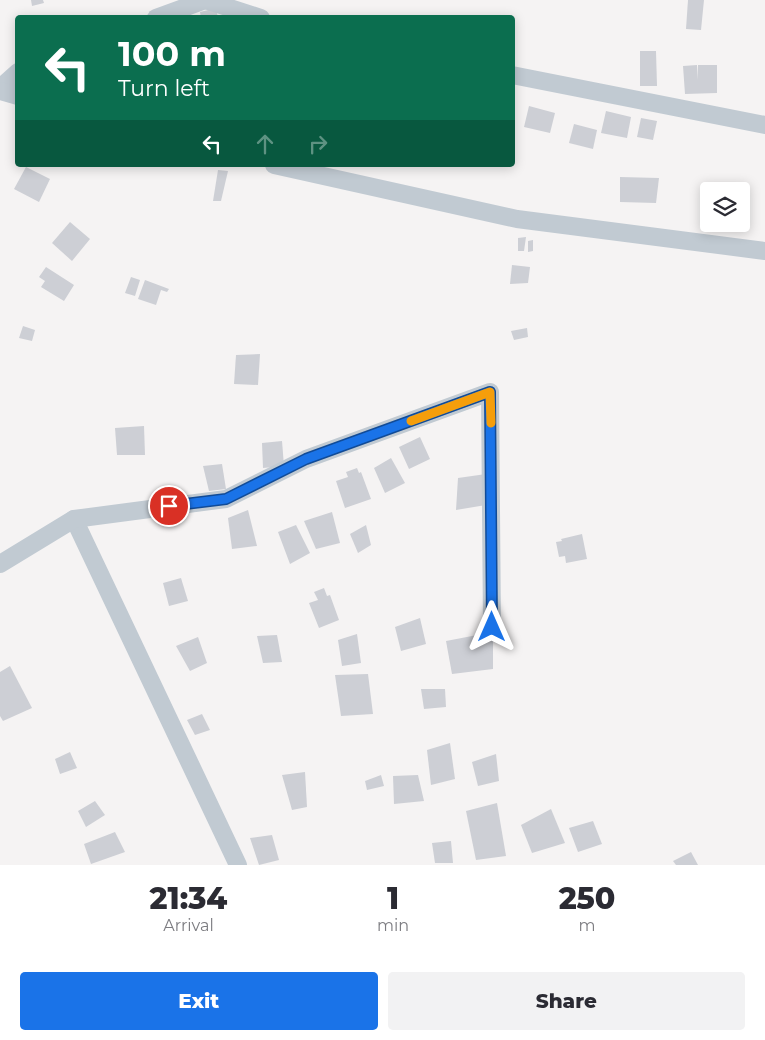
<!DOCTYPE html>
<style>
:root{--surface:#fff;--page:#f2f2f3;--text:#2b2b33;--muted:#7c7c81;--accent:#1a73e8}
body{margin:0;font-family:Montserrat,sans-serif;background:var(--page);color:var(--text);height:100vh;display:flex;flex-direction:column;font-size:19px;white-space:nowrap}
*{box-sizing:border-box;margin:0}
p{font-size:16px;color:var(--muted)}
.icon{flex:none;width:28px;height:28px;fill:none;stroke:currentColor;stroke-width:2;stroke-linecap:round;stroke-linejoin:round}
.map{position:relative;height:865px;overflow:hidden}
.side{display:flex;flex-direction:column;background:var(--surface);flex:1}
.side>*{flex:none}
.top-card{position:absolute;left:15px;top:15px;width:500px;height:152px;border-radius:5px;box-shadow:0 2px 12px #0003;background:#0b6e4f;color:#fff;overflow:hidden}
.buttons{position:absolute;left:700px;top:182px;display:grid;gap:10px}
.buttons a{display:grid;place-items:center;width:50px;height:50px;border-radius:5px;background:var(--surface);box-shadow:0 2px 12px #0003;font-size:25px}
.pin{position:absolute;display:grid;place-items:center;width:42px;height:42px;color:#fff;margin:-21px;border:2px solid #fff;border-radius:50%;box-shadow:0 1px 5px #0007}
.me{position:absolute;width:55px;margin:-28px;rotate:0deg;stroke-linejoin:round;filter:drop-shadow(0 0 4px #0008)}
.turn{display:flex;align-items:center;gap:18px;height:105px;padding:0 20px;font-size:22px}
.turn .icon{width:65px;height:65px;stroke-width:2.5}
.turn b{display:block;font-size:35px;line-height:42px}
.lanes{display:flex;align-items:center;height:48px;padding:0 20px;background:#0003;justify-content:center;gap:25px;direction:ltr}
.lanes .off{opacity:.35}
.eta{display:flex;justify-content:space-evenly;align-items:center;height:85px;text-align:center}
.eta b{font-size:30px;font-weight:800;line-height:35px}
.cta{display:flex;gap:10px;margin-top:auto;padding:10px 20px}
.cta a{flex:1;height:58px;border-radius:5px;background:var(--accent);color:#fff;font-size:20px;font-weight:800;line-height:58px;text-align:center}
.cta a+a{background:var(--page);color:var(--text)}
.map>svg:first-child{display:block}
</style>
<div class="map">
<svg width="765" height="865" viewBox="0 0 765 865">
<rect width="100%" height="100%" fill="#f5f3f3"/>
<g fill="#cdcfd5">
<polygon points="31,0 43,0 44,3 32,6"/>
<polygon points="688,0 704,0 701,30 686,29"/>
<polygon points="216,8 218,18 201,18 200,12"/>
<polygon points="640,51 656,51 657,86 640,86"/>
<polygon points="698,65 717,65 717,93 685,94 683,66 697,65 698,80"/>
<polygon points="529,106 555,113 550,133 524,127"/>
<polygon points="606,111 631,117 627,138 601,133"/>
<polygon points="641,118 657,121 653,140 637,137"/>
<polygon points="574,124 597,130 593,149 569,143"/>
<polygon points="26,167 50,179 39,202 14,189"/>
<polygon points="218,170 228,171 221,201 213,201"/>
<polygon points="620,177 659,178 656,203 620,202"/>
<polygon points="70,222 90,239 72,261 52,243"/>
<polygon points="526,237 524,251 518,251 518,238"/>
<polygon points="533,240 533,251 528,252 528,241"/>
<polygon points="512,265 530,267 528,283 510,284"/>
<polygon points="46,267 74,285 64,301 41,287 45,281 39,277"/>
<polygon points="131,277 140,280 135,296 125,293"/>
<polygon points="145,280 169,289 167,292 161,290 156,305 138,299"/>
<polygon points="23,326 35,330 32,341 19,338"/>
<polygon points="527,328 528,337 514,340 511,331"/>
<polygon points="260,354 258,385 234,384 236,355"/>
<polygon points="144,426 145,455 117,455 115,428"/>
<polygon points="420,437 430,459 409,469 399,447"/>
<polygon points="282,441 284,466 263,468 262,443"/>
<polygon points="391,458 405,483 385,493 374,468"/>
<polygon points="222,464 226,489 209,491 203,466"/>
<polygon points="357,468 359,473 361,472 371,499 345,508 336,481 348,477 346,472"/>
<polygon points="486,474 486,505 456,510 458,478"/>
<polygon points="248,510 257,546 232,549 228,518"/>
<polygon points="332,512 340,543 316,549 304,521"/>
<polygon points="296,525 310,553 290,564 278,532"/>
<polygon points="366,525 371,545 358,553 350,534"/>
<polygon points="582,534 587,559 566,563 565,556 559,557 556,542 562,541 561,539"/>
<polygon points="181,578 188,601 169,606 163,583"/>
<polygon points="324,588 327,596 330,595 339,620 319,628 309,603 318,600 314,592"/>
<polygon points="420,618 426,644 401,651 395,627"/>
<polygon points="493,632 493,669 452,674 446,641"/>
<polygon points="357,634 361,663 342,666 338,640"/>
<polygon points="277,635 282,662 263,663 257,636"/>
<polygon points="198,637 207,663 190,671 176,646"/>
<polygon points="10,666 32,708 3,721 0,716 0,672"/>
<polygon points="368,674 373,714 341,716 335,675"/>
<polygon points="421,689 445,689 446,707 424,709"/>
<polygon points="202,714 210,730 195,735 187,720"/>
<polygon points="450,743 455,779 431,785 427,750"/>
<polygon points="70,752 77,768 60,774 55,759"/>
<polygon points="496,754 499,781 478,786 472,762"/>
<polygon points="305,772 307,807 292,810 282,775"/>
<polygon points="381,775 384,786 367,790 365,781"/>
<polygon points="418,775 424,801 394,804 393,776"/>
<polygon points="95,801 105,815 86,827 78,811"/>
<polygon points="497,803 506,856 476,860 466,811"/>
<polygon points="551,809 565,843 532,853 521,825"/>
<polygon points="593,821 602,844 578,852 569,828"/>
<polygon points="115,832 125,852 91,864 84,844"/>
<polygon points="272,835 279,860 259,865 250,838"/>
<polygon points="451,841 453,863 435,863 432,843"/>
<polygon points="691,852 698,865 676,865 673,861"/>
</g>
<g fill="none" stroke-linecap="round" stroke-linejoin="round">
<g stroke="#c1cad2" stroke-width="18">
<polyline points="205,0 261,18"/>
<polyline points="156,18 205,0"/>
<polyline points="512,75 765,125"/>
<polyline points="0,88 18,72"/>
<polyline points="0,91 18,96"/>
<polyline points="274,165 517,219 765,251"/>
<polyline points="74,519 238,865"/>
<polyline points="0,564 74,519 226,499 306,459 490,392 492,627"/>
</g>
</g>
<g fill="none" stroke-linecap="round" stroke-linejoin="round">
<g stroke="#114b97" stroke-width="12">
<polyline id="route" points="169,506 226,499 306,459 490,392 492,627"/>
</g>
<use href="#route" stroke="#1a73e8" stroke-width="9"/>
<polyline stroke="#f59e0b" stroke-width="9" points="411,421 490,392 491,423"/>
</g>
</svg>
<div class="buttons">
<a><svg class="icon" aria-label="layers" viewBox="0 0 24 24"><path d="M12 4l9 5-9 5-9-5zM3 14l9 5 9-5"/></svg></a>
</div>
<div class="pin" style="left:169px;top:506px;background:#d93025"><svg class="icon" aria-label="arrive" viewBox="0 0 24 24"><path d="M6 21V4h12l-3 4 3 4H6"/></svg></div>
<svg class="me" style="left:492px;top:627px" viewBox="-20 -20 40 40"><path d="M0-17L14 15 0 8-14 15z" fill="#1a73e8" stroke="#fff" stroke-width="4"/></svg>
<div class="top-card">
<div class="turn"><svg class="icon" aria-label="left" viewBox="0 0 24 24"><path d="M17 20v-9H6M10 6l-5 5 5 5"/></svg><div><b>100 m</b>Turn left</div></div>
<div class="lanes"><svg class="icon" aria-label="left" viewBox="0 0 24 24"><path d="M17 20v-9H6M10 6l-5 5 5 5"/></svg><svg class="icon off" aria-label="ahead" viewBox="0 0 24 24"><path d="M12 20V5M6 11l6-6 6 6"/></svg><svg class="icon off" aria-label="right" viewBox="0 0 24 24"><path d="M7 20v-9h11M14 6l5 5-5 5"/></svg></div>
</div>
</div>
<section class="side">
<div class="eta">
<div><b>21:34</b><p>Arrival</p></div>
<div><b>1</b><p>min</p></div>
<div><b>250</b><p>m</p></div>
</div>
<div class="cta"><a>Exit</a><a>Share</a></div>
</section>
